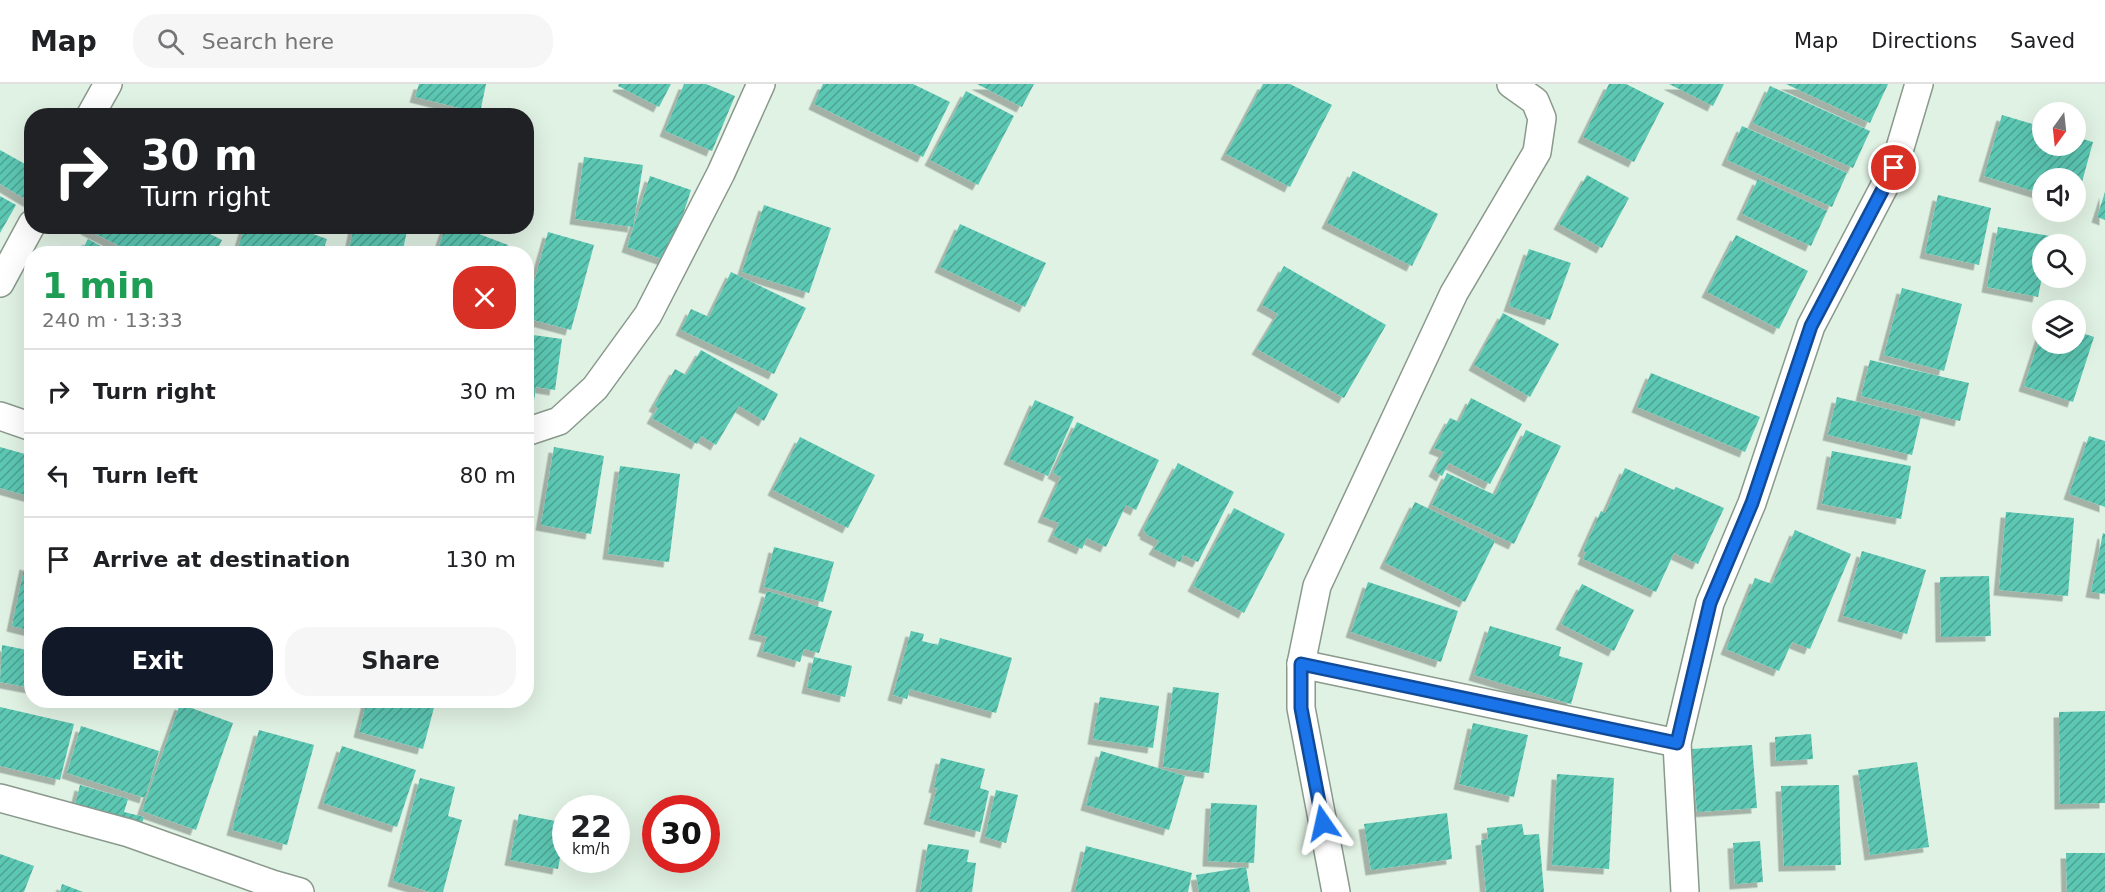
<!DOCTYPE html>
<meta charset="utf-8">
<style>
:root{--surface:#fff;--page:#f6f6f6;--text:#202124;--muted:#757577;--line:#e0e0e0;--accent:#111827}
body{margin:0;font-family:"DejaVu Sans",sans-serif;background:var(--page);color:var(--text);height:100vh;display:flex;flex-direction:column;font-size:22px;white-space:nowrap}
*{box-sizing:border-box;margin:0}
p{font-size:20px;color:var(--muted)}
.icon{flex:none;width:33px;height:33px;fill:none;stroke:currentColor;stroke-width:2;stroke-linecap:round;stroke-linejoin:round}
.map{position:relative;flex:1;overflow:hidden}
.drawer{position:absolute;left:24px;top:162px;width:510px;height:462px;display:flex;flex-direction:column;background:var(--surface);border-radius:24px;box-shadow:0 6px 24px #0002}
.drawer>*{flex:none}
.hud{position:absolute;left:24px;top:24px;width:510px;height:126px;border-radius:24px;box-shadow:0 6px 24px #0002;background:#202124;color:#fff;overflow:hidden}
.needle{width:39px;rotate:195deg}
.controls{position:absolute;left:2032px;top:18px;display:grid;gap:12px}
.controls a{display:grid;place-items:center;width:54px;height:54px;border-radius:50%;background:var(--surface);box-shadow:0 6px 24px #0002;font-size:30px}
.speed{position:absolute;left:552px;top:711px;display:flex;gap:12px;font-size:30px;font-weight:700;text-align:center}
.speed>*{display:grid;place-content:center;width:78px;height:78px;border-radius:50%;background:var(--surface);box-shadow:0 6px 24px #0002;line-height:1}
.speed small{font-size:15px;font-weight:400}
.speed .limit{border:9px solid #d22;background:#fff;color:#111}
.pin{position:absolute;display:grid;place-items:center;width:51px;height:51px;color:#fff;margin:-26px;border:3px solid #fff;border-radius:50%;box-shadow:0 2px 6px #0007}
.me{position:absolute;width:66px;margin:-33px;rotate:349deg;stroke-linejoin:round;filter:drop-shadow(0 0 4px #0008)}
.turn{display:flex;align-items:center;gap:21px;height:126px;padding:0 18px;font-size:27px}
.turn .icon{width:78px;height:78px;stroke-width:2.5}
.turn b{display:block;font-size:42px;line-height:51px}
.round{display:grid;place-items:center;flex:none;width:63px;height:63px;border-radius:24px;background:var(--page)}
.summary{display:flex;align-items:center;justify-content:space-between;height:102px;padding:0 18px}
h1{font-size:36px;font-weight:600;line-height:45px;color:#1e9e55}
.action{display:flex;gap:12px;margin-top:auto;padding:12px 18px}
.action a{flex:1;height:69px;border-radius:24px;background:var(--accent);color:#fff;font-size:24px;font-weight:600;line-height:69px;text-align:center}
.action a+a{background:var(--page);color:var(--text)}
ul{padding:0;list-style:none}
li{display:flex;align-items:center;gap:18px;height:84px;padding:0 18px;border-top:2px solid var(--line)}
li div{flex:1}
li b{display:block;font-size:22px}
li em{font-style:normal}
header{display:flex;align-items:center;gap:36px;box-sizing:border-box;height:84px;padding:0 30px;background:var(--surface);border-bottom:2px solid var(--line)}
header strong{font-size:28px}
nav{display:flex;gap:33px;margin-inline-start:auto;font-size:21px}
.search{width:420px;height:54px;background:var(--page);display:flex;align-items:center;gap:15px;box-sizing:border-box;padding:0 21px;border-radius:24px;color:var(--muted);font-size:22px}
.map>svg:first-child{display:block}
</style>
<header>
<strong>Map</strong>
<div class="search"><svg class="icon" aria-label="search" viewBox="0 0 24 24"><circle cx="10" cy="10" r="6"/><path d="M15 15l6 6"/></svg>Search here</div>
<nav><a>Map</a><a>Directions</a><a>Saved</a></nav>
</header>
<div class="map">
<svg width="2105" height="808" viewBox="0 0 2105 808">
<defs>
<pattern id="building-hatch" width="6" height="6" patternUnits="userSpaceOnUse" patternTransform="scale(1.5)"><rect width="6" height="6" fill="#5bc7b3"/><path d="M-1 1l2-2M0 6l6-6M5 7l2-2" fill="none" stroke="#4ca392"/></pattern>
<filter id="shadow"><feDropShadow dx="-5.5" dy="5.5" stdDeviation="0" flood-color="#0004"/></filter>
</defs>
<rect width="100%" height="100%" fill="#e0f2e4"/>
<g fill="url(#building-hatch)" filter="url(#shadow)">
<polygon points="419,0 486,0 480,29 415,13"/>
<polygon points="619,0 671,0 659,23 618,2"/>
<polygon points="684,0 706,0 735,12 712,67 665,47"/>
<polygon points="823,0 913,0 950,18 923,73 814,20"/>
<polygon points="977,0 1034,0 1022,23"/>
<polygon points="1263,0 1290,0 1332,21 1290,103 1226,70"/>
<polygon points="1609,0 1626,0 1664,19 1634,78 1583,53"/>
<polygon points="1669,0 1724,0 1713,22"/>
<polygon points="1786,0 1888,0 1870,39"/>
<polygon points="1770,2 1870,47 1853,84 1753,39"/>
<polygon points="966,7 1014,32 978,101 930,76"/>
<polygon points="2002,31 2043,43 2043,62 2076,62 2076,53 2093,58 2077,116 2076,94 2043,94 2043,110 1984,92"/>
<polygon points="1742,42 1847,89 1832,123 1727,76"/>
<polygon points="0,66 32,84 32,119 0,100"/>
<polygon points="584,73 643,81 633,143 575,135"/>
<polygon points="1353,87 1438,130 1412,182 1327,139"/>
<polygon points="1587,91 1629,114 1602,164 1559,140"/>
<polygon points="650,92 691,106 668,177 627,163"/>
<polygon points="1758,95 1827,127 1811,162 1742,130"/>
<polygon points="2105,108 2105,136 2097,133"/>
<polygon points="1938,111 1991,124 1979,181 1925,169"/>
<polygon points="0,112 16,121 0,149"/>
<polygon points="764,121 831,144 809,209 742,188"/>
<polygon points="960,140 1046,179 1025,223 940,183"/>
<polygon points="87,142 194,142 222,156 215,170 135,170 86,145"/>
<polygon points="245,142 291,142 327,155 322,170 236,170"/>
<polygon points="354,142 408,142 402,170 348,170"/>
<polygon points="446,142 458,142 508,161 505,170 436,170"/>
<polygon points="1998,143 2050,152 2048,160 2043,160 2043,188 2038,213 1987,203"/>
<polygon points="548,148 594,161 571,246 526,234 526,227"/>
<polygon points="1736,151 1808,187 1779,245 1707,208"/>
<polygon points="88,155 115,170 80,170"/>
<polygon points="1529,165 1571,179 1550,236 1509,222"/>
<polygon points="1284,182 1386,241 1344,314 1257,265 1278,230 1262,221"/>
<polygon points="731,188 806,224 774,290 681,246 691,225 709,233"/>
<polygon points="1902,204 1962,220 1944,287 1884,271"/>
<polygon points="1503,229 1559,260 1530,313 1474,281"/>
<polygon points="2043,244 2043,260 2076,260 2076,247 2094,253 2073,318 2024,302"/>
<polygon points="526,250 562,255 555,306 536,303 532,331 526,330"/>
<polygon points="701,266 778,310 764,337 739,322 716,361 701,352 697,360 652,334 658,324 654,322 675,285 686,291"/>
<polygon points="1870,276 1969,299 1960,337 1861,312"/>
<polygon points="1651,289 1760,333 1745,368 1637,323"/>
<polygon points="1837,313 1921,333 1912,371 1828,351"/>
<polygon points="1471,314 1522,340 1490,400 1449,379 1442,392 1434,387 1444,368 1434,364 1450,334 1459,338"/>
<polygon points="1035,316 1074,333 1048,392 1009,375"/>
<polygon points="1077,338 1159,376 1136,426 1126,421 1106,463 1087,454 1082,465 1053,452 1059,439 1043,433 1061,393 1053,389"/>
<polygon points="1526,346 1561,362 1514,460 1432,421 1447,389 1495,411"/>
<polygon points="2089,352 2105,357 2105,423 2069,410"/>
<polygon points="800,353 875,391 848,444 773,406"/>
<polygon points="0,363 32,372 32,413 0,404"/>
<polygon points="554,363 604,372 591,450 541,441"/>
<polygon points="1832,367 1911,382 1901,435 1822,420"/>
<polygon points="1178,379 1234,408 1198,478 1183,471 1180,478 1154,465 1159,457 1145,450 1146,448 1143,446"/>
<polygon points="620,382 680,390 669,478 608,470"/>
<polygon points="1625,384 1674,406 1676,403 1724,424 1698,480 1674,469 1656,508 1583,475 1586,468 1583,467 1601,427 1605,429"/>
<polygon points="1415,418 1495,457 1465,518 1385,479"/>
<polygon points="1234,424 1285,450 1244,529 1193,502"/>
<polygon points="2006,428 2074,434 2068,512 1999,506"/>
<polygon points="1795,446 1851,470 1810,565 1792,558 1779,587 1726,565 1755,494 1772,500"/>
<polygon points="2103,449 2105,450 2105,510 2091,508"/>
<polygon points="774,463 834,478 823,518 764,503"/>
<polygon points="1862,467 1926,486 1907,550 1843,532"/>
<polygon points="25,480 32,482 32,547 12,542"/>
<polygon points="1989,492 1991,552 1941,553 1940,493"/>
<polygon points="1368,498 1458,527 1441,578 1351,548"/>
<polygon points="1582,500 1634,526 1614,567 1561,540"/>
<polygon points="767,507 832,527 819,569 804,565 800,578 762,567 767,553 754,550"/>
<polygon points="1490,542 1561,563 1559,572 1583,579 1571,620 1474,591"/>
<polygon points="911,547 924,550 922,557 938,561 940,554 1012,574 996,629 910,605 907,615 893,611"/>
<polygon points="2,561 32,567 32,604 0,598"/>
<polygon points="814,573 852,582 845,613 807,604"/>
<polygon points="1173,603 1219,609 1209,689 1163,683"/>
<polygon points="1100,613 1159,622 1153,664 1093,655"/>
<polygon points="367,616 436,616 423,665 359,648"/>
<polygon points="180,620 233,639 196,746 142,727"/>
<polygon points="0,623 74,640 60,696 0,682"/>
<polygon points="2105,627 2105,719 2060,720 2059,628"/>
<polygon points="1473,639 1528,651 1514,713 1459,700"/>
<polygon points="81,642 159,667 145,714 67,689"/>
<polygon points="259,646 314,661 287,761 232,746"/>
<polygon points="1811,650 1813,675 1776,677 1775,653"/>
<polygon points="1752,661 1757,724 1697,728 1692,665"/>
<polygon points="342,662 416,686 397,743 323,719"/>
<polygon points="1101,667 1185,692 1169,746 1086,721"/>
<polygon points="941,674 985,685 980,704 989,707 980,748 929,735 937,704 934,703"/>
<polygon points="1917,678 1929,763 1870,771 1858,686"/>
<polygon points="1557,690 1614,694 1609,785 1552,781"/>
<polygon points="420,694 455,703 448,732 462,736 443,808 430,808 393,797"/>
<polygon points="80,701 128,715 124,728 144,733 141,743 75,721"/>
<polygon points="1839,701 1841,781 1784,782 1781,702"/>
<polygon points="996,706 1018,711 1006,759 985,753"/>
<polygon points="1211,719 1257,721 1254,779 1208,777"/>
<polygon points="1447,729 1452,775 1371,786 1364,740"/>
<polygon points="519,730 566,739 558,785 510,776"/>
<polygon points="1522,740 1524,751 1539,750 1544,808 1486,808 1481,756 1488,755 1487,744"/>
<polygon points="1760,757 1763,798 1735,800 1733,759"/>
<polygon points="928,760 969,766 967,778 976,779 972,808 920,808"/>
<polygon points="1086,762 1192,789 1188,808 1075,808"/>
<polygon points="2066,769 2105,769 2105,808 2067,808"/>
<polygon points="0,770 34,782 24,808 0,808"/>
<polygon points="1246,783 1250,808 1199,808 1196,791"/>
<polygon points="62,800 83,808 60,808"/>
</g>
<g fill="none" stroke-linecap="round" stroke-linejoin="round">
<g stroke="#89998c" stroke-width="30">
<g id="minor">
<polyline points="90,32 108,0"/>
<polyline points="0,199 32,140"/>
<polyline points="0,332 32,343"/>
<polyline points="526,348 559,337 595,304 648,231 721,89 761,0"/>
<polyline points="1301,580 1677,659"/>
<polyline points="0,714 129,749 272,800 300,808"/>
<polyline points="1336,808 1301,624 1301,580 1317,502 1454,209 1537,68 1542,34 1535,17 1511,0"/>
<polyline points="1685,808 1677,659 1710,519 1752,419 1811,242 1894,84 1919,0"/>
</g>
</g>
<use href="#minor" stroke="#fff" stroke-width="27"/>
</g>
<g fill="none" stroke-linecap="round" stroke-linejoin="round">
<g stroke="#114b97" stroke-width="15">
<polyline id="route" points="1323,739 1301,624 1301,580 1677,659 1710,519 1752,419 1811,242 1894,84"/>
</g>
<use href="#route" stroke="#1a73e8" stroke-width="10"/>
</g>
</svg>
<div class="controls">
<a><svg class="needle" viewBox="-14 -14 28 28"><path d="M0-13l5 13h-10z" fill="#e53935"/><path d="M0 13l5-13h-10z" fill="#757577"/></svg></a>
<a><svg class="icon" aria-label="sound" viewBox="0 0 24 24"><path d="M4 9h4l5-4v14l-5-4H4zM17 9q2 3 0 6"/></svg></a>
<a><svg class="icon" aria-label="search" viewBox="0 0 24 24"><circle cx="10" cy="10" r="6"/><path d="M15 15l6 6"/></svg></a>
<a><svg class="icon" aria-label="layers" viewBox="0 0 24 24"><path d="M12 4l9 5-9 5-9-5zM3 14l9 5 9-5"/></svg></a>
</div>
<div class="speed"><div>22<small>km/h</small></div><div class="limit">30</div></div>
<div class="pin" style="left:1894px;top:84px;background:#d93025"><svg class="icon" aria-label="arrive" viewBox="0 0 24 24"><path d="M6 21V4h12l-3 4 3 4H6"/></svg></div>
<svg class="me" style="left:1323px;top:739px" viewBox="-20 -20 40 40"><path d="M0-17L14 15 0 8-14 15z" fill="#1a73e8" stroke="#fff" stroke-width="4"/></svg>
<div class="hud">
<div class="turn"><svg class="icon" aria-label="right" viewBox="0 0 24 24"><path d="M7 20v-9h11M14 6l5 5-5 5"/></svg><div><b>30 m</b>Turn right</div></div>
</div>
<section class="drawer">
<div class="summary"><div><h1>1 min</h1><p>240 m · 13:33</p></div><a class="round" style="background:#d93025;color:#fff"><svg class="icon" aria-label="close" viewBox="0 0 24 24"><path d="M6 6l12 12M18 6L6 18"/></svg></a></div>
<ul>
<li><svg class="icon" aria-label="right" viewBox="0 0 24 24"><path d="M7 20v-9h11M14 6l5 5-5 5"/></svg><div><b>Turn right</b></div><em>30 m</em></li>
<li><svg class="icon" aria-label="left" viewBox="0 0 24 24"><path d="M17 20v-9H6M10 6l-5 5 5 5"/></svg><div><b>Turn left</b></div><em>80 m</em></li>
<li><svg class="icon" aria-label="arrive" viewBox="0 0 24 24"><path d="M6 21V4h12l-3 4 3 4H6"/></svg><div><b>Arrive at destination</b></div><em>130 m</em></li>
</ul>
<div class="action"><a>Exit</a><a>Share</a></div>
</section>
</div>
